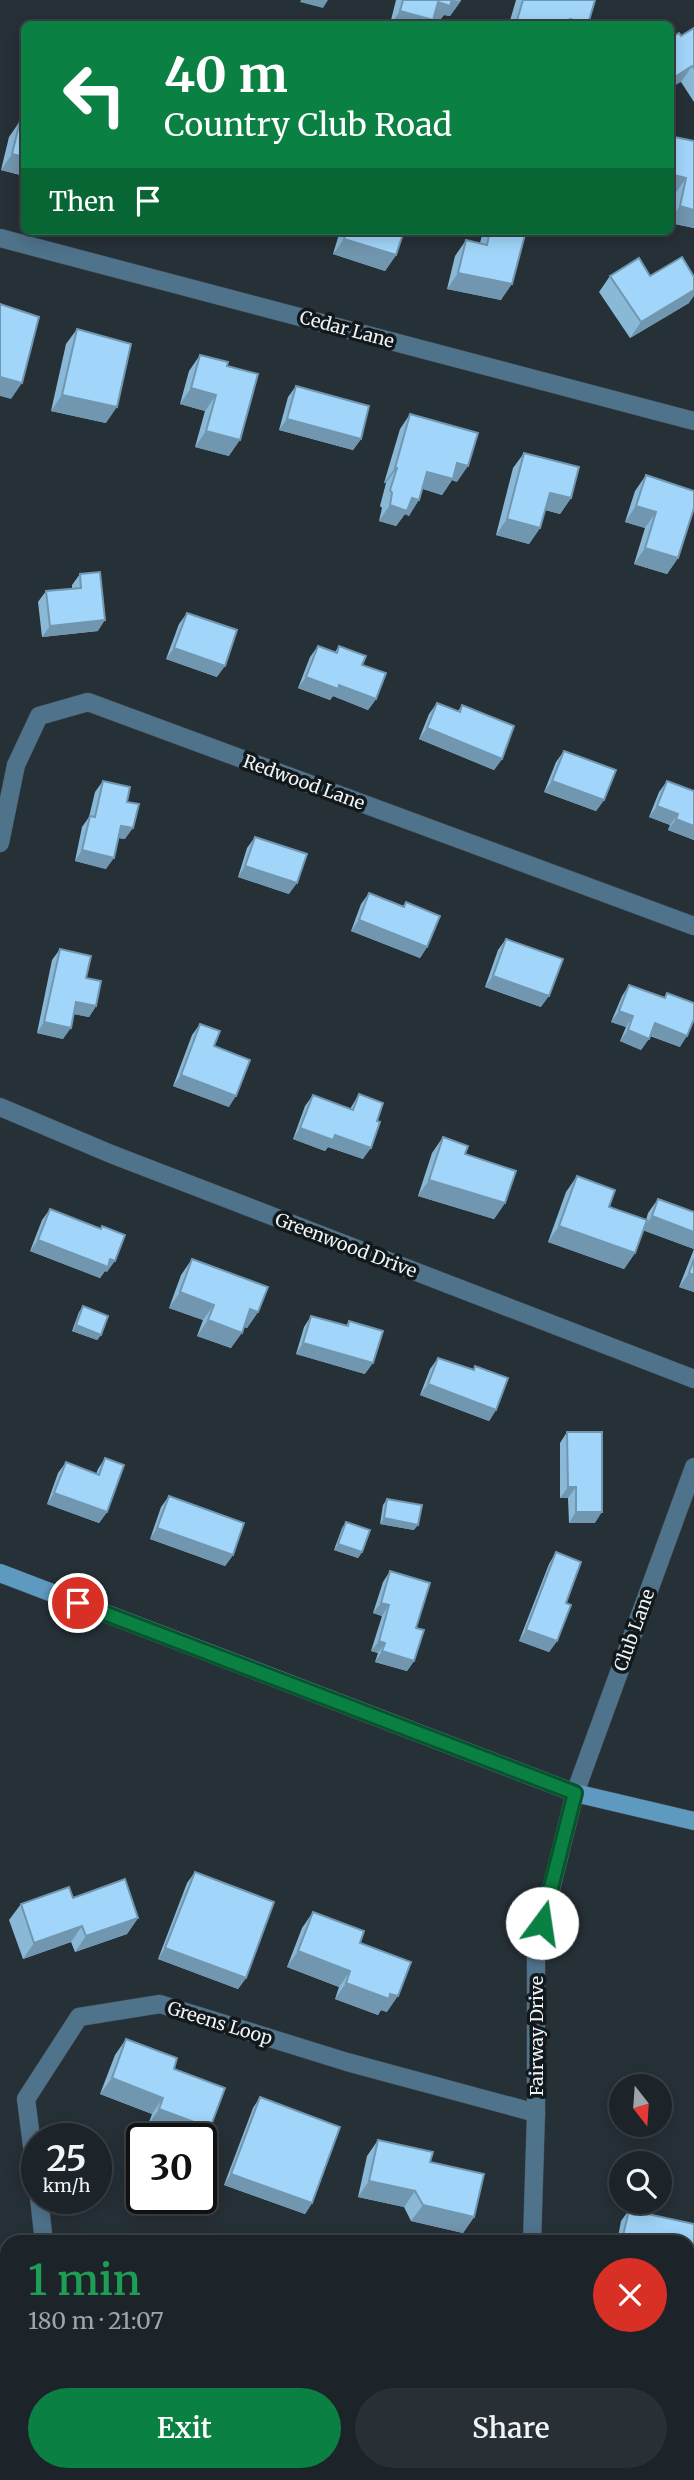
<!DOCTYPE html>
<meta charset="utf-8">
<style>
:root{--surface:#1c2429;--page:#293035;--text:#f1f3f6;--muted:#a0a4a8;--line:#3a4146;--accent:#0b8043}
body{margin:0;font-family:Merriweather,serif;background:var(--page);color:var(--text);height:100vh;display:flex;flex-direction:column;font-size:26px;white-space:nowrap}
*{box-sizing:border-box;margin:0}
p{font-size:23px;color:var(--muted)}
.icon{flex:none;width:38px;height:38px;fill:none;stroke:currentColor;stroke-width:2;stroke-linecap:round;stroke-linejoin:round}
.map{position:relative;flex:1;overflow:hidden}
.details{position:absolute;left:0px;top:2235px;width:695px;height:247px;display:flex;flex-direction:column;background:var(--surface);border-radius:21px 21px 0 0;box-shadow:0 4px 18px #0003,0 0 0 2px var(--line)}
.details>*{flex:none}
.hud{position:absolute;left:21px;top:21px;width:653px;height:214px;border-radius:10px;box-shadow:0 4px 18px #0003,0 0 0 2px var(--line);background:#0b8043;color:#fff;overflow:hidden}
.needle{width:46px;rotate:163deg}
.tools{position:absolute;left:609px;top:2074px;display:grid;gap:14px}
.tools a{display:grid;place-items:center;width:63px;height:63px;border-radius:50%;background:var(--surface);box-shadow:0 4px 18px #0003,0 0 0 2px var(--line);font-size:35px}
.speed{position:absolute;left:21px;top:2123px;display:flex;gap:14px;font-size:35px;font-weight:700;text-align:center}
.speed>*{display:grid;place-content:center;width:91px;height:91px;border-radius:50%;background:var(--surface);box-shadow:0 4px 18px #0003,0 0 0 2px var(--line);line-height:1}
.speed small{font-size:18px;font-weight:400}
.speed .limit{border:4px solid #111;border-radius:10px;background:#fff;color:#111}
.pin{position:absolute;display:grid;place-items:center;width:60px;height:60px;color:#fff;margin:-30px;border:4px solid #fff;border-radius:50%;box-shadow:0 2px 7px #0007}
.me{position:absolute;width:77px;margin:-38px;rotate:14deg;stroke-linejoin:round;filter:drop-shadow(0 0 5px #0008)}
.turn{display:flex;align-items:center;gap:24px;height:147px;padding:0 28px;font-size:32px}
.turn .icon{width:91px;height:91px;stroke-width:2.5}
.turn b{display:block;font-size:49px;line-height:60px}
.then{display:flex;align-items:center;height:66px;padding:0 28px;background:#0003;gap:14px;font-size:26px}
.round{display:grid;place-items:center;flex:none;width:74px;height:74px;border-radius:37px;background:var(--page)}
.head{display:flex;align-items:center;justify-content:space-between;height:119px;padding:0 28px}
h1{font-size:42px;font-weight:600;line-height:52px;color:#1e9e55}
.action{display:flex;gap:14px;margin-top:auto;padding:14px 28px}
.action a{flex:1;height:80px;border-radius:42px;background:var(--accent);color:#fff;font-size:28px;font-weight:600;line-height:80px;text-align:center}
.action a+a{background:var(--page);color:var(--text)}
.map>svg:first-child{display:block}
</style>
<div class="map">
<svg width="694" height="2480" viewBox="0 0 694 2480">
<rect width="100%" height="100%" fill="#263037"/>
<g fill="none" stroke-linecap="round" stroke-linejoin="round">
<g stroke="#424b52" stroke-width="19">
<g id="street">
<polyline points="0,238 694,421"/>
<polyline points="0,843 16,765 39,716 88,702 694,926"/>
<polyline points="0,1107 111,1154 694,1379"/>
<polyline points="37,2184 26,2099 79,2017 160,2004 347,2062 536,2113"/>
<polyline points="39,2198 44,2242"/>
<polyline points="532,2242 536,2113 536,1949 575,1793 694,1467"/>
<polyline points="84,2474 85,2480"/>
<polyline points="524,2480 525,2474"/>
</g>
</g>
<g stroke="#424b52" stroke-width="19">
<polyline id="secondary" points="0,1573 575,1793 694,1821"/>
</g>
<use href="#street" stroke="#4f738b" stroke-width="18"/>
<use href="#secondary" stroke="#5e99c0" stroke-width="18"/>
</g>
<g fill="#8ab8d7">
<polygon points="396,0 461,0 450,16 444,15 439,21 433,20 430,24 390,24"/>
<polygon points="516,0 595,0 588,24 509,24"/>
<polygon points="694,28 694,102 681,82 671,38 681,36"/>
<polygon points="20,121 24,176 1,170 9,137"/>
<polygon points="694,141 694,228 670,223 670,216 675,194"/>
<polygon points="340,231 404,231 396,255 385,271 333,254"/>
<polygon points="483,231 526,231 501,300 447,289 455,256 466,240 480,243"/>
<polygon points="610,276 650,276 689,303 630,338 599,292"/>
<polygon points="77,329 106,423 51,411 66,344"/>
<polygon points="200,355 227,366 229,456 195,447 205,411 180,404 189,371"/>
<polygon points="296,386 361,439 353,450 279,430 288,397"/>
<polygon points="410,414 457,482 452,480 442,495 423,489 409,516 405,514 396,526 379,521 382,508 380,506 386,483 384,483 400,429"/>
<polygon points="524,453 571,498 560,514 545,510 540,528 529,544 496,535 513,468"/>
<polygon points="646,475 678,558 667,574 634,564 645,528 625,522 635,491"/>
<polygon points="80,574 98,631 42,637 38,602 46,591 72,589 72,585"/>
<polygon points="187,613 217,677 166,659 179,624"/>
<polygon points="318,646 335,652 339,646 362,665 376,699 368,710 333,696 330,700 298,688 310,657"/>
<polygon points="437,703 458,711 462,705 502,759 494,770 419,739 429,714"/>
<polygon points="564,751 604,800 596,811 544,792 556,762"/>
<polygon points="103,781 127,802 125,839 118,838 106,869 75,861 82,827 89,817 95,792"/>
<polygon points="667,781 694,791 694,840 668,830 670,825 649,817 659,792"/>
<polygon points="255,837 289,894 238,877 247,848"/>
<polygon points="369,893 402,907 406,902 427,947 420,958 351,931 361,904"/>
<polygon points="506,939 541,1007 485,987 498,950"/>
<polygon points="60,949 86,978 96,1006 89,1017 74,1014 63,1039 37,1033 52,960"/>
<polygon points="629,985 664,998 667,993 680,1047 650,1036 641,1050 620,1041 626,1027 611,1022 622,996"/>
<polygon points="200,1024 214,1046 229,1107 173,1086 192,1035"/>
<polygon points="359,1094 363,1159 328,1147 325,1151 293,1139 305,1106 313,1095 350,1109"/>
<polygon points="443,1137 465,1154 505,1203 494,1219 418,1196 432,1153"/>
<polygon points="577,1176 609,1207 646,1220 648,1213 658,1199 694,1212 694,1292 679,1287 694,1249 643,1230 635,1253 624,1269 548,1242 566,1192"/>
<polygon points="50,1209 107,1272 105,1271 100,1278 30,1251 42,1220"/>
<polygon points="192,1259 258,1312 247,1328 244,1327 231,1348 197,1336 203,1320 169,1308 181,1275"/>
<polygon points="83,1306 101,1335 97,1340 72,1331 79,1312"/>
<polygon points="311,1316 346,1326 349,1321 365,1374 296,1354 304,1327"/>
<polygon points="438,1358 473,1370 475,1366 496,1410 489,1421 420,1395 430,1369"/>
<polygon points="567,1432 595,1523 569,1523 568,1498 560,1498 560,1443"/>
<polygon points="105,1458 107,1512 99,1523 47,1504 58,1473 66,1462 96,1474 98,1469"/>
<polygon points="169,1496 233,1555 225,1566 150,1539 161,1507"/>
<polygon points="387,1499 414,1530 380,1524 383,1505"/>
<polygon points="346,1522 362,1552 358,1558 334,1550 342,1528"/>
<polygon points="556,1552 566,1603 557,1641 549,1652 519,1641 549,1564"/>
<polygon points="390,1571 416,1628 414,1661 407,1671 375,1662 378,1653 371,1651 382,1616 373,1613 383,1582"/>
<polygon points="195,1872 246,1978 238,1989 158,1959 187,1883"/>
<polygon points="73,1898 138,1918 127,1934 75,1952 71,1942 23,1959 9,1920 21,1904"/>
<polygon points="313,1912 360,1943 387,2012 381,2010 378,2015 335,1999 339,1987 287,1967 302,1928"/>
<polygon points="126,2039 174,2069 210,2128 201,2140 201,2138 185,2138 148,2125 152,2114 100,2094 115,2055"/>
<polygon points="260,2097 312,2203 305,2214 224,2185 253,2108"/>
<polygon points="378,2140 430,2162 474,2217 463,2233 411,2221 404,2207 358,2197 367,2156"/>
<polygon points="629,2210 688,2242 617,2242 621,2221"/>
<polygon points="130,2474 216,2474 218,2480 133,2480"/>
<rect x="417" y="2474" width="89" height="6"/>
<polygon points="583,2474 672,2474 671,2480 582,2480"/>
</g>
<g fill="#7196af">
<polygon points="301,0 328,0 323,8 300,2"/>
<polygon points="451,0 461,1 450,16 444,15 439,21 427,18 438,2"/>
<polygon points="400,11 433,20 430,24 391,24"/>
<polygon points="570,19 588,24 566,24"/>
<polygon points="692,66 681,82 670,88 670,80"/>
<polygon points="12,154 24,157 24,176 1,170"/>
<polygon points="670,174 686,178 675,194 670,193"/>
<polygon points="680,206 694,210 694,228 670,223 670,220"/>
<polygon points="267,231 295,231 291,237"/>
<polygon points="344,239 396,255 385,271 333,254"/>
<polygon points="458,273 512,284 501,300 447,289"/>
<polygon points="694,290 694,296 689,303 630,338 641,322"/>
<polygon points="0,377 22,383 11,399 0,396"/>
<polygon points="191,388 216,395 205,411 180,404"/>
<polygon points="62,395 117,407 106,423 51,411"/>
<polygon points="287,419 361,439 353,450 279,430"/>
<polygon points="206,431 240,440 229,456 195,447"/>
<polygon points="457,463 468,466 457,482 452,480 442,495 417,487 427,472"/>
<polygon points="395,468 397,468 386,483 384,483"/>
<polygon points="550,493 571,498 560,514 539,508"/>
<polygon points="412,498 419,500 409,516 405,514 396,526 379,521 390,505"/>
<polygon points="636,506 656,512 645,528 625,522"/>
<polygon points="507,519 540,528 529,544 496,535"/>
<polygon points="645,548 678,558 667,574 634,564"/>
<polygon points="105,620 98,631 42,637 50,626"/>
<polygon points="174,648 225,666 217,677 166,659"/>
<polygon points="306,677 339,685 376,699 368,710 333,696 330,700 298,688"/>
<polygon points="427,728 502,759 494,770 419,739"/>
<polygon points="552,781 604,800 596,811 544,792"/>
<polygon points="657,806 678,814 670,825 649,817"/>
<polygon points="676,819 694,826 694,840 668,830"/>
<polygon points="121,826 133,828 125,839 113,837"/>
<polygon points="82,850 114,858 106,869 75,861"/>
<polygon points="245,866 297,883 289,894 238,877"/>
<polygon points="359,920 427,947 420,958 351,931"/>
<polygon points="493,976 549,996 541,1007 485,987"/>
<polygon points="76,1002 96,1006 89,1017 68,1013"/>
<polygon points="619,1011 633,1016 626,1027 611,1022"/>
<polygon points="44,1022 71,1028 63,1039 37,1033"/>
<polygon points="655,1023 687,1036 680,1047 647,1034"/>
<polygon points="628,1030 649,1039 641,1050 620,1041"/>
<polygon points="181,1075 236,1096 229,1107 173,1086"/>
<polygon points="300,1128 335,1135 371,1148 363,1159 328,1147 325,1151 293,1139"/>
<polygon points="429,1180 505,1203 494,1219 418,1196"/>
<polygon points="652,1216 694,1232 694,1249 642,1230"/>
<polygon points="559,1226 635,1253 624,1269 548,1242"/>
<polygon points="38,1240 110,1259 115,1261 107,1272 105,1271 100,1278 30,1251"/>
<polygon points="689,1273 694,1275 694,1292 679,1287"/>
<polygon points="180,1292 214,1305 203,1320 169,1308"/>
<polygon points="250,1309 258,1312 247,1328 239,1325"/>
<polygon points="208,1320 242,1333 231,1348 197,1336"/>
<polygon points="76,1325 101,1335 97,1340 72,1331"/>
<polygon points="303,1343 373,1363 365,1374 296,1354"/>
<polygon points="428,1384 496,1410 489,1421 420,1395"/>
<polygon points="568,1487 576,1487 568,1498 560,1498"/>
<polygon points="54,1493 107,1512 99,1523 47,1504"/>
<polygon points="576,1512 602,1512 595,1523 569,1523"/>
<polygon points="384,1518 418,1525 414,1530 380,1524"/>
<polygon points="157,1528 233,1555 225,1566 150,1539"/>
<polygon points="338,1544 362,1552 358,1558 334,1550"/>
<polygon points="381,1603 389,1605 382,1616 373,1613"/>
<polygon points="526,1630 557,1641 549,1652 519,1641"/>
<polygon points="379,1641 385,1643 378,1653 371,1651"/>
<polygon points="382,1651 414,1661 407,1671 375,1662"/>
<polygon points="138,1918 127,1934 75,1952 86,1936"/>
<polygon points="82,1926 71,1942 23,1959 34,1943"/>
<polygon points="165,1948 246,1978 238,1989 158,1959"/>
<polygon points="298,1951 350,1971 339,1987 287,1967"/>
<polygon points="346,1983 398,1996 387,2012 381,2010 378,2015 335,1999"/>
<polygon points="112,2078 163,2098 152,2114 100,2094"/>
<polygon points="159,2109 210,2128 201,2140 201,2138 185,2138 148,2125"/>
<polygon points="231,2174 312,2203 305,2214 224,2185"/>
<polygon points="369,2181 415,2191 404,2207 358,2197"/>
<polygon points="423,2205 474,2217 463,2233 411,2221"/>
<polygon points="688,2254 694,2255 688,2266"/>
</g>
<g fill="#a1d6fa" stroke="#7196af" stroke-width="2">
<polygon points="403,0 452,0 450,6 438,2 433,20 400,11"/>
<polygon points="523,0 595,0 588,24 570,19 568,24 516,24"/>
<polygon points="660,20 663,24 652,24"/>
<polygon points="694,28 694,68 692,66 670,80 670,36 671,38 679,33 681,36"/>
<polygon points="20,121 24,122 24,157 12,154"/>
<polygon points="670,136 694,141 694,210 680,206 686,178 670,174"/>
<polygon points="346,231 404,231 396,255 344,239"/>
<polygon points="490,231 526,231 512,284 458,273 466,240 487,245"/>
<polygon points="682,257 694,277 694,290 641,322 610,276 639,258 650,276"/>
<polygon points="0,304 39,317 22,383 0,377"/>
<polygon points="77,329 131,344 117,407 62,395"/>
<polygon points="200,355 228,362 227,366 258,374 240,440 206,431 216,395 191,388"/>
<polygon points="296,386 369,406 361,439 287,419"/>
<polygon points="410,414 478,433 468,466 457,463 453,479 427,472 419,500 412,498 407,511 390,505 392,493 390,490 397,468 395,468"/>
<polygon points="524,453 579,467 571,498 550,493 540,528 507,519"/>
<polygon points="646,475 694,491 694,508 678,558 645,548 656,512 636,506"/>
<polygon points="100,572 105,620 50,626 46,591 81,588 80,574"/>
<polygon points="187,613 237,630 225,666 174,648"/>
<polygon points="318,646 337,653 339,646 366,656 362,665 386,673 376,699 339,685 338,689 306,677"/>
<polygon points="437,703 460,712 462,705 514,726 502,759 427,728"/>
<polygon points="564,751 616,770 604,800 552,781"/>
<polygon points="103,781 130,787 127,802 139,804 133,828 121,826 114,858 82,850 90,816 95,817"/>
<polygon points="667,781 694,791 694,826 676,819 678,814 657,806"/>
<polygon points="255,837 307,854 297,883 245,866"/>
<polygon points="369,893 404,907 406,902 440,916 427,947 359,920"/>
<polygon points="506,939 563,959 549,996 493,976"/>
<polygon points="60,949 91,956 86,978 101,981 96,1006 76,1002 71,1028 44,1022"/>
<polygon points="629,985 665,998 667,993 694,1003 694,1019 687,1036 655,1023 649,1039 628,1030 633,1016 619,1011"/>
<polygon points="200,1024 220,1031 214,1046 250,1060 236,1096 181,1075"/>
<polygon points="359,1094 383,1103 377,1121 380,1122 371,1148 335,1135 333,1140 300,1128 313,1095 353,1110"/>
<polygon points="443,1137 468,1146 465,1154 516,1171 505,1203 429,1180"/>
<polygon points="577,1176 615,1190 609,1207 647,1220 635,1253 559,1226"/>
<polygon points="658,1199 694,1212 694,1232 652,1216"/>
<polygon points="50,1209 101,1229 102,1226 125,1235 115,1261 110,1259 108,1267 38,1240"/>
<polygon points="192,1259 268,1287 258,1312 250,1309 242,1333 208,1320 214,1305 180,1292"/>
<polygon points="694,1259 694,1275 689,1273"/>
<polygon points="83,1306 108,1316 101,1335 76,1325"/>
<polygon points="311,1316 348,1326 349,1321 383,1331 373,1363 303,1343"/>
<polygon points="438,1358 474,1370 475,1366 508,1378 496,1410 428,1384"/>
<polygon points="567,1432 602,1432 602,1512 576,1512 576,1487 568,1487"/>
<polygon points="105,1458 124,1465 107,1512 54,1493 66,1462 99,1475"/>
<polygon points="169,1496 244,1523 233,1555 157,1528"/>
<polygon points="387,1499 422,1505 418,1525 384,1518"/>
<polygon points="346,1522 370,1530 362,1552 338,1544"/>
<polygon points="556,1552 581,1562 566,1603 571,1605 557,1641 526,1630"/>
<polygon points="390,1571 430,1583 416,1628 424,1630 414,1661 382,1651 385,1643 379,1641 389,1605 381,1603"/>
<polygon points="195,1872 274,1902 246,1978 165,1948"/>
<polygon points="125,1879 138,1918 86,1936 82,1926 34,1943 21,1904 69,1887 73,1898"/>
<polygon points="313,1912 364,1931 360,1943 411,1962 398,1996 390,1994 389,1999 346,1983 350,1971 298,1951"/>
<polygon points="126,2039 177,2058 174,2069 225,2088 210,2128 159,2109 163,2098 112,2078"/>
<polygon points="260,2097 340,2127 312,2203 231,2174"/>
<polygon points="378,2140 433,2152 430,2162 484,2174 474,2217 423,2205 415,2191 369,2181"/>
<polygon points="629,2210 694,2224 694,2255 688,2254 688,2242 631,2242 622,2240"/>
<polygon points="142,2474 216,2474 218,2480 144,2480"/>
<rect x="424" y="2474" width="82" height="6"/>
<polygon points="590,2474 672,2474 671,2480 589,2480"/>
</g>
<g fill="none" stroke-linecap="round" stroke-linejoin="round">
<g stroke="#07532c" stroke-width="18">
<polyline id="route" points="78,1603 575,1793 542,1923"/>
</g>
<use href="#route" stroke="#0b8043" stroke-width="12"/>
</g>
<g text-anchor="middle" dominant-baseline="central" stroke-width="7" stroke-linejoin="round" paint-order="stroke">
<g font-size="18" fill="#edf4f8" stroke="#13181b">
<text transform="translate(347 329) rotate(15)">Cedar Lane</text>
<text transform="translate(304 782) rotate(20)">Redwood Lane</text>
<text transform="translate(346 1245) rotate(21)">Greenwood Drive</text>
<text transform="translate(634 1630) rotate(-70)">Club Lane</text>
<text transform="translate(220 2023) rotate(17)">Greens Loop</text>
<text transform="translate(536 2036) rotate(-90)">Fairway Drive</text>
</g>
</g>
</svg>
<div class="tools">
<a><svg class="needle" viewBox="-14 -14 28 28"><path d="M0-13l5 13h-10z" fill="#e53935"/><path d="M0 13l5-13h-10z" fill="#a0a4a8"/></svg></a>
<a><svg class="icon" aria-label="search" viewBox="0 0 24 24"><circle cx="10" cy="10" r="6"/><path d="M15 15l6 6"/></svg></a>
</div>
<div class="speed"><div>25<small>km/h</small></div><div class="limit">30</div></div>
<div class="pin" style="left:78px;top:1603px;background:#d93025"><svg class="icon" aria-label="arrive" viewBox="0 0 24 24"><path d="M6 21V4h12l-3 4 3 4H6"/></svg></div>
<svg class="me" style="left:542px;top:1923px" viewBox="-20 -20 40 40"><circle r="19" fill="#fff"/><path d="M0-13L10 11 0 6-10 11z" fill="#0b8043"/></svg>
<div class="hud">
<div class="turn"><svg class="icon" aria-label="left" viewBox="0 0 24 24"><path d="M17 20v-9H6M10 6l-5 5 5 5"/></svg><div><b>40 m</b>Country Club Road</div></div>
<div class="then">Then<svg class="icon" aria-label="arrive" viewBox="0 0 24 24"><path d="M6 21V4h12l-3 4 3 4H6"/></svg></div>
</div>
<section class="details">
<div class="head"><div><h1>1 min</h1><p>180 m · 21:07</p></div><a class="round" style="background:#d93025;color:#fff"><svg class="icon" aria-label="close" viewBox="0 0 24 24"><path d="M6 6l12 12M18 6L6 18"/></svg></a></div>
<div class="action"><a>Exit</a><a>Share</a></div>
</section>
</div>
